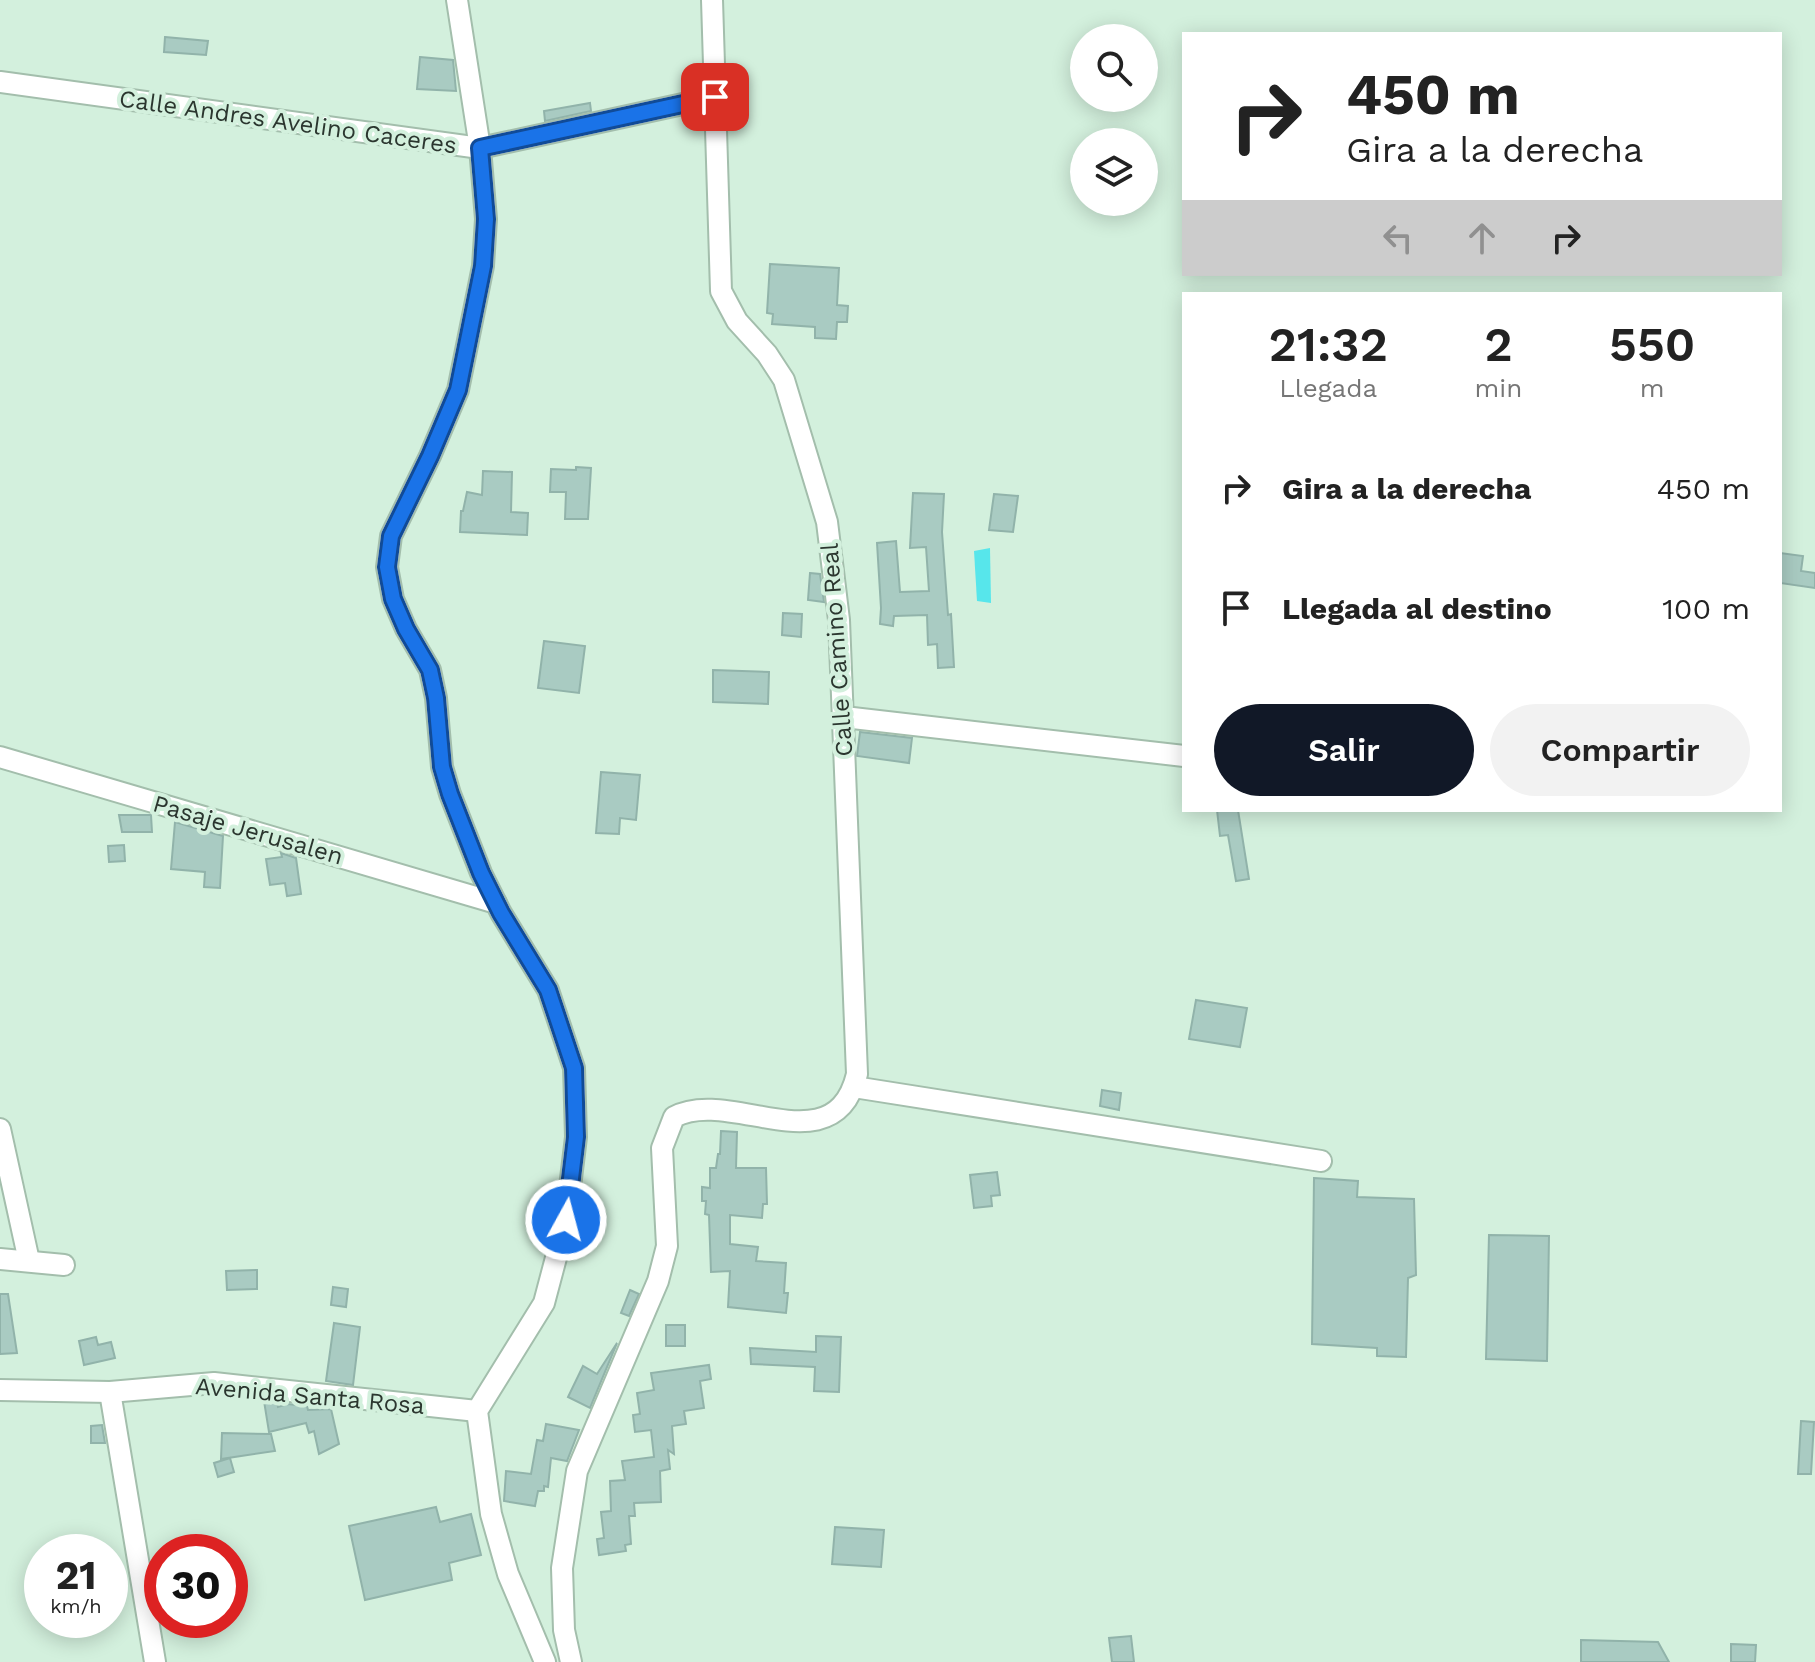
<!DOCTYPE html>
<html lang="es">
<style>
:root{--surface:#fff;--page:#f2f2f2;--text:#222;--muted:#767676;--accent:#111827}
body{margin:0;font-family:"Work Sans",sans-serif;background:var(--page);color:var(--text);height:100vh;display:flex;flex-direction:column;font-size:30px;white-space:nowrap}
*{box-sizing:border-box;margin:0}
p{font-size:26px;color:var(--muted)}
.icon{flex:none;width:44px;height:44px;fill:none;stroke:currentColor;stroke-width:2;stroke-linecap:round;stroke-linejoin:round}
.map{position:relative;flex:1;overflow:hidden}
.side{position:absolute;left:1182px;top:292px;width:600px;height:520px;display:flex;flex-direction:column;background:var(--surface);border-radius:0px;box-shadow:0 4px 20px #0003}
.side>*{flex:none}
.hud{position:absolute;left:1182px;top:32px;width:600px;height:244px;border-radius:0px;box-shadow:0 4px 20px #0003;background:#fff;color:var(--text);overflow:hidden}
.fabs{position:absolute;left:1070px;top:24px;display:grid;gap:16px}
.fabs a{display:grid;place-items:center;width:88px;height:88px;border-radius:50%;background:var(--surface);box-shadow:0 4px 20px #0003;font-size:40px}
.speed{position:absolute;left:24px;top:1534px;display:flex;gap:16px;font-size:40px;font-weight:700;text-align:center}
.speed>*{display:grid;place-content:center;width:104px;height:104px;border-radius:50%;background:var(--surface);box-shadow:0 4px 20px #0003;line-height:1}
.speed small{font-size:20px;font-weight:400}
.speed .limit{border:12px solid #d22;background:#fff;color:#111}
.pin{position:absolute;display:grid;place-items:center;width:68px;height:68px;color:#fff;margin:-34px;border-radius:16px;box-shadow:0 4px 12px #0006}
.me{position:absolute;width:88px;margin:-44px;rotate:7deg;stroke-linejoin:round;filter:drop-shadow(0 0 6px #0008)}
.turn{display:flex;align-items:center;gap:28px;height:168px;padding:0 32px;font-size:36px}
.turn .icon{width:104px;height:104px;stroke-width:2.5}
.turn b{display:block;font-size:56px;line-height:68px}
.lanes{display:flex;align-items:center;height:76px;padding:0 32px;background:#0003;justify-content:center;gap:40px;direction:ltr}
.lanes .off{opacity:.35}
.eta{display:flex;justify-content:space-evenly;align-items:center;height:136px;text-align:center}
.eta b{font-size:48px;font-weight:600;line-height:56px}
.primary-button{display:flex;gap:16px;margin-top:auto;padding:16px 32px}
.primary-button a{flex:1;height:92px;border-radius:48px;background:var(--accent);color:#fff;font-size:32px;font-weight:600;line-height:92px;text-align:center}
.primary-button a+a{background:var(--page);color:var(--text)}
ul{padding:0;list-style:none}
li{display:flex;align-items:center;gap:24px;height:120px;padding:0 32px}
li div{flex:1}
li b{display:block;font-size:30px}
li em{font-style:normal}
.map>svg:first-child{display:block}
</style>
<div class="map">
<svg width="1815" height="1662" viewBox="0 0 1815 1662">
<rect width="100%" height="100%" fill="#d3f0dd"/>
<polygon fill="#57e6eb" points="990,548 991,603 977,601 974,551"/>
<g fill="#a9cbc2" stroke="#91b3aa" stroke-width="2">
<polygon points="165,37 208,41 206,55 164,52"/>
<polygon points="420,57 453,60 456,91 417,89"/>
<polygon points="590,103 591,111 545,121 544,111"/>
<polygon points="770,264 839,268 837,305 848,306 847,322 837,322 836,339 815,338 815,327 772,324 773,314 767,313"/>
<polygon points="576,467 591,468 588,519 565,519 566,492 550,492 551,469 576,470"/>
<polygon points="483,471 512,472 511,512 528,513 527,535 460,532 461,511 463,511 467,492 482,495"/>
<polygon points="913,493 944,494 942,532 948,615 951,614 954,667 938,668 937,644 928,645 927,615 894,616 893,626 880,624 881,608 877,543 896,541 900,592 929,591 926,547 910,548"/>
<polygon points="994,494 1018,496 1013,532 989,530"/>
<polygon points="1780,553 1803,556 1801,571 1815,573 1815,588 1780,583"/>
<polygon points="810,573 820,574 824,602 808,600"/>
<polygon points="783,613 802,614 801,637 782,635"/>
<polygon points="544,641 585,646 579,693 538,688"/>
<polygon points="713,670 769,672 768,704 713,702"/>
<polygon points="860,732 912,738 909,763 857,756"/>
<polygon points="601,772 640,775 636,820 620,818 619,834 596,833"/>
<polygon points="1217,810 1238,810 1249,879 1236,881 1228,835 1220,836"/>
<polygon points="119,815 151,815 152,832 122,832"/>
<polygon points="175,822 223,836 220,888 204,887 205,872 171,869"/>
<polygon points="124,845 125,861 109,862 108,846"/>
<polygon points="281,853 296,858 301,894 287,896 285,883 270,885 266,859 282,857"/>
<polygon points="1196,1000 1247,1008 1240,1047 1189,1039"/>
<polygon points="1102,1090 1121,1093 1119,1110 1100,1106"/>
<polygon points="721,1131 737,1132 736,1168 766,1168 767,1204 763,1204 762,1218 730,1215 730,1244 758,1247 756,1261 786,1263 784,1293 788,1293 786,1313 728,1307 730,1271 711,1272 709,1215 705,1214 706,1201 702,1201 702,1187 710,1188 710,1168 716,1168 718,1154 720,1154"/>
<polygon points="997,1172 1000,1195 991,1196 992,1206 974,1208 970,1175"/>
<polygon points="1314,1178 1358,1181 1357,1197 1414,1199 1416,1275 1408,1278 1406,1357 1377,1356 1377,1348 1312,1344"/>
<polygon points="1489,1235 1549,1236 1547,1361 1486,1359"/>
<polygon points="257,1270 257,1289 227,1290 226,1271"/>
<polygon points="333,1287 348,1289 346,1307 331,1305"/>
<polygon points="630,1290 639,1294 629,1316 621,1313"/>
<polygon points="0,1294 8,1294 17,1353 0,1354"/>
<polygon points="334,1323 360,1327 353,1385 326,1381"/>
<rect x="666" y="1325" width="19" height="21"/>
<polygon points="816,1336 841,1337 839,1392 814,1391 815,1367 751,1364 750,1348 816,1352"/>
<polygon points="96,1337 98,1345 111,1342 115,1358 84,1365 79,1341"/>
<polygon points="617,1343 590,1408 568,1397 583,1366 597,1374"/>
<polygon points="709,1365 711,1379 700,1381 704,1408 684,1411 686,1424 672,1426 674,1454 668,1450 670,1469 660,1471 661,1502 634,1503 635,1516 629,1516 631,1544 625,1545 626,1551 599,1555 597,1539 604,1538 601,1512 611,1511 610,1481 625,1480 622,1461 654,1457 651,1430 635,1432 633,1415 640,1414 637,1393 654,1390 651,1373"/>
<polygon points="264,1401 277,1403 278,1407 287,1404 307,1406 308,1410 331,1409 339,1444 319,1454 314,1431 309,1433 306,1423 269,1432"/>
<polygon points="1801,1421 1814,1422 1811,1474 1798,1474"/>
<polygon points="546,1424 579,1430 567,1461 551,1458 548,1487 544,1486 544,1491 538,1491 535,1506 504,1501 506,1471 531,1474 537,1440 543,1441"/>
<polygon points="102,1425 105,1443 91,1443 91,1426"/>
<polygon points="222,1433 271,1434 275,1451 221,1459"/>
<polygon points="230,1458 234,1472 218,1477 214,1463"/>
<polygon points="436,1507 440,1522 471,1514 481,1555 449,1563 452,1580 365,1600 349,1526"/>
<polygon points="835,1527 884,1530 881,1567 832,1564"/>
<polygon points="1131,1636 1134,1662 1112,1662 1109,1638"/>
<polygon points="1581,1640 1658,1642 1669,1662 1581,1662"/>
<polygon points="1731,1644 1756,1645 1755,1662 1731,1662"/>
</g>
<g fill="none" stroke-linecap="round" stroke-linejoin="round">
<g stroke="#a3beac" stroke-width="24">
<g id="minor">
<polyline points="457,0 480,148 486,219 483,266 458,390 430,456 391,536 387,567 393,599 406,629 430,670 436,698 442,767 450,794 481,873 501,913 548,990 574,1068 576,1137 566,1220 544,1303 477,1411 491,1514 508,1574 545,1662"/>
<polyline points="0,82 480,148 715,97"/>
<polyline points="844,717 1184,756"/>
<polyline points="0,757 496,903"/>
<polyline points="854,1087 1321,1161"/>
<polyline points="0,1129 29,1261"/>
<polyline points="0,1259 64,1265"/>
<polyline points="0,1390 110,1392 214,1383 477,1411"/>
<polyline points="110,1392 155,1662"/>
<path d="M571 1662 564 1630 562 1568 577 1471 658 1281 667 1246 662 1148 674 1117C730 1086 834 1169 857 1074L839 620 827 522 784 380 767 354 737 321 721 291 712 0"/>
</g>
</g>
<use href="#minor" stroke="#fff" stroke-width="20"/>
</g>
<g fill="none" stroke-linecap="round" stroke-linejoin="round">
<g stroke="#114b97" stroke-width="20">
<polyline id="route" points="566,1220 576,1137 574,1068 548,990 501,913 481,873 450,794 442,767 436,698 430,670 406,629 393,599 387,567 391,536 430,456 458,390 483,266 486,219 480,148 715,97"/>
</g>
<use href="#route" stroke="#1a73e8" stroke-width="14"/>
</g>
<g text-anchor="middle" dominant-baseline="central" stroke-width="8" stroke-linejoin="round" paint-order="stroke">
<g font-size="24" fill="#2b362f" stroke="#d3f0dd">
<text transform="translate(288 122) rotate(8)">Calle Andres Avelino Caceres</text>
<text transform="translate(837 650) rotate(-94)">Calle Camino Real</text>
<text transform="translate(248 830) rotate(16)">Pasaje Jerusalen</text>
<text transform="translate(310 1396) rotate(5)">Avenida Santa Rosa</text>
</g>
</g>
</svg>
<div class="fabs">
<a><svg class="icon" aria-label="search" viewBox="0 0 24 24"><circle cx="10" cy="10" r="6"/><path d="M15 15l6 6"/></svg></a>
<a><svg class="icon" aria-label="layers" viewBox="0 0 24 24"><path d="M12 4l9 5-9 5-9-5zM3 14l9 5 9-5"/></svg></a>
</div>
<div class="speed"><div>21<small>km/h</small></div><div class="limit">30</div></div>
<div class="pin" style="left:715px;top:97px;background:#d93025"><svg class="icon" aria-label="arrive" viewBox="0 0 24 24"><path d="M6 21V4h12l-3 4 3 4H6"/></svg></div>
<svg class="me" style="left:566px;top:1220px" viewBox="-20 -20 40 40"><circle r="17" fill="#1a73e8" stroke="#fff" stroke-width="3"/><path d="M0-11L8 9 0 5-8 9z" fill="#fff"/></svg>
<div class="hud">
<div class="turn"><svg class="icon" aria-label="right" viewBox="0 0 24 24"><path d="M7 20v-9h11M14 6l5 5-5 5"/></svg><div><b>450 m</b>Gira a la derecha</div></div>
<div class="lanes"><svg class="icon off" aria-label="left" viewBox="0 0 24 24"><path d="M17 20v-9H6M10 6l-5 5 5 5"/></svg><svg class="icon off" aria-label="ahead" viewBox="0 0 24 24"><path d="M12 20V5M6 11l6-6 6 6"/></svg><svg class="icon" aria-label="right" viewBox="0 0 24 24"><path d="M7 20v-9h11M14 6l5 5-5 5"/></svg></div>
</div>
<section class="side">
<div class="eta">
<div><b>21:32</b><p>Llegada</p></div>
<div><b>2</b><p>min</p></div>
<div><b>550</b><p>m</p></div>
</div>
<ul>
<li><svg class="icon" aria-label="right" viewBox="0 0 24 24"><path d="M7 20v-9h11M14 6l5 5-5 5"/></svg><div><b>Gira a la derecha</b></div><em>450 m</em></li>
<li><svg class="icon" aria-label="arrive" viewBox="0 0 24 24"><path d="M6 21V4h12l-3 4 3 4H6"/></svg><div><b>Llegada al destino</b></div><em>100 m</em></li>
</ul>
<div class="primary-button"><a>Salir</a><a>Compartir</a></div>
</section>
</div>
